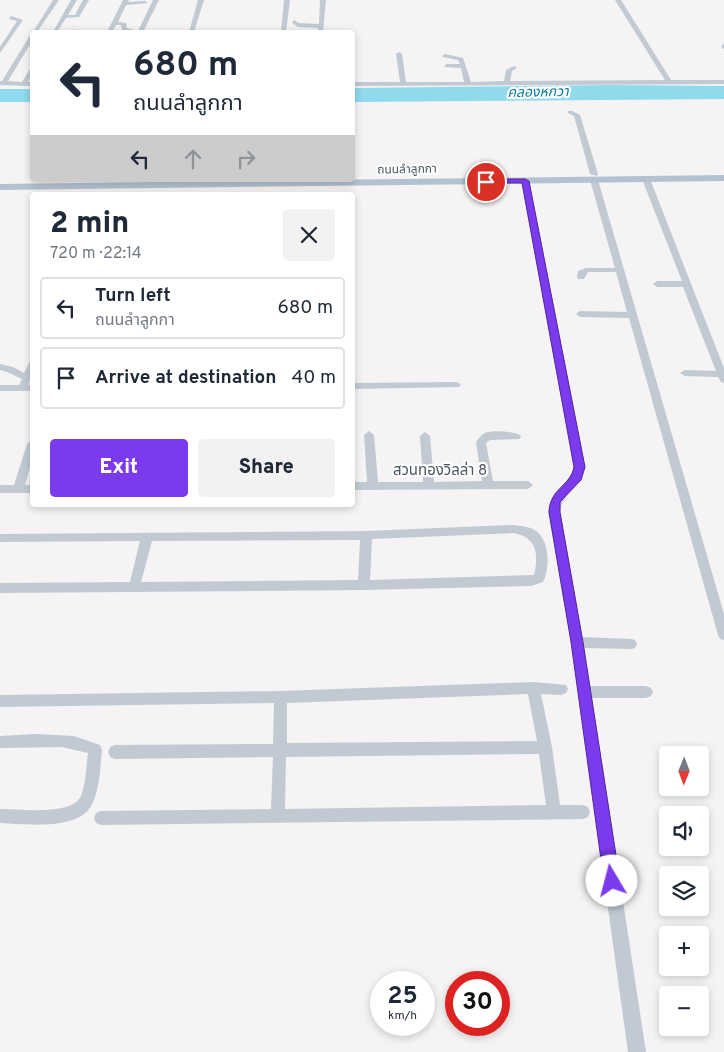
<!DOCTYPE html>
<meta charset="utf-8">
<style>
:root{--surface:#fff;--page:#f2f2f3;--text:#1f2937;--muted:#747a83;--line:#e0e1e3;--accent:#7c3aed}
body{margin:0;font-family:Overpass,"Noto Sans Thai",sans-serif;background:var(--page);color:var(--text);height:100vh;display:flex;flex-direction:column;font-size:19px;white-space:nowrap}
*{box-sizing:border-box;margin:0}
p{font-size:16px;color:var(--muted)}
.icon{flex:none;width:28px;height:28px;fill:none;stroke:currentColor;stroke-width:2;stroke-linecap:round;stroke-linejoin:round}
.map{position:relative;flex:1;overflow:hidden}
.sheet{position:absolute;left:30px;top:192px;width:325px;height:315px;display:flex;flex-direction:column;background:var(--surface);border-radius:5px;box-shadow:0 2px 8px #0003}
.sheet>*{flex:none}
.banner{position:absolute;left:30px;top:30px;width:325px;height:152px;border-radius:5px;box-shadow:0 2px 8px #0003;background:#fff;color:var(--text);overflow:hidden}
.needle{width:32px;rotate:181deg}
.fabs{position:absolute;left:659px;top:746px;display:grid;gap:10px}
.fabs a{display:grid;place-items:center;width:50px;height:50px;border-radius:5px;background:var(--surface);box-shadow:0 2px 8px #0003;font-size:25px}
.speed{position:absolute;left:370px;top:971px;display:flex;gap:10px;font-size:25px;font-weight:700;text-align:center}
.speed>*{display:grid;place-content:center;width:65px;height:65px;border-radius:50%;background:var(--surface);box-shadow:0 2px 8px #0003;line-height:1}
.speed small{font-size:12px;font-weight:400}
.speed .limit{border:8px solid #d22;background:#fff;color:#111}
.pin{position:absolute;display:grid;place-items:center;width:42px;height:42px;color:#fff;margin:-21px;border:2px solid #fff;border-radius:50%;box-shadow:0 1px 5px #0007}
.me{position:absolute;width:55px;margin:-28px;rotate:352deg;stroke-linejoin:round;filter:drop-shadow(0 0 4px #0008)}
.turn{display:flex;align-items:center;gap:18px;height:105px;padding:0 20px;font-size:22px}
.turn .icon{width:65px;height:65px;stroke-width:2.5}
.turn b{display:block;font-size:35px;line-height:42px}
.lanes{display:flex;align-items:center;height:48px;padding:0 20px;background:#0003;justify-content:center;gap:25px;direction:ltr}
.lanes .off{opacity:.35}
.round{display:grid;place-items:center;flex:none;width:52px;height:52px;border-radius:5px;background:var(--page)}
.summary{display:flex;align-items:center;justify-content:space-between;height:85px;padding:0 20px}
h1{font-size:30px;font-weight:800;line-height:38px}
.button{display:flex;gap:10px;margin-top:auto;padding:10px 20px}
.button a{flex:1;height:58px;border-radius:5px;background:var(--accent);color:#fff;font-size:20px;font-weight:800;line-height:58px;text-align:center}
.button a+a{background:var(--page);color:var(--text)}
ul{padding:0;list-style:none}
li{display:flex;align-items:center;gap:15px;height:62px;margin:0 10px 8px;padding:0 10px;border:2px solid var(--line);border-radius:5px}
li div{flex:1}
li b{display:block;font-size:19px}
li em{font-style:normal}
.map>svg:first-child{display:block}
</style>
<div class="map">
<svg width="724" height="1052" viewBox="0 0 724 1052">
<rect width="100%" height="100%" fill="#f5f3f3"/>
<g fill="#90daee">
<polygon points="611,85 724,86 724,99 353,102 353,88"/>
<rect x="0" y="89" width="32" height="13"/>
</g>
<g fill="none" stroke-linecap="round" stroke-linejoin="round">
<g fill="#c1cad2" fill-rule="evenodd">
<polygon points="53,0 59,0 37,32 33,32"/>
<polygon points="71,0 77,0 68,15 75,15 83,0 89,0 79,17 66,18 57,32 53,32"/>
<polygon points="123,0 129,0 128,2 145,1 148,3 126,5 118,22 126,23 127,28 138,31 153,0 159,0 143,32 122,30 121,25 116,25 112,32 107,32"/>
<polygon points="198,0 204,0 194,32 189,32"/>
<polygon points="284,0 290,0 286,32 281,32"/>
<polygon points="320,0 326,0 323,32 319,32 318,28 298,27 292,23 294,20 299,23 319,24"/>
<polygon points="615,0 621,0 671,80 724,80 724,84 352,86 352,82 400,82 396,54 399,52 402,54 406,82 464,82 461,68 445,67 444,66 447,64 460,64 458,60 443,57 442,56 445,54 463,58 471,82 504,81 506,70 514,66 517,68 512,71 510,81 665,80"/>
<polygon points="11,16 23,20 0,53 0,47 17,21 9,19"/>
<polygon points="74,29 77,31 76,32 71,32"/>
<polygon points="32,35 32,41 8,81 22,82 30,69 32,68 32,74 28,82 32,82 32,86 0,85 0,81 2,81 29,37"/>
<polygon points="724,43 724,49 721,47"/>
<polygon points="568,111 572,111 580,115 598,174 597,176 590,174 574,116 568,113"/>
<polygon points="643,177 650,179 724,368 724,383 721,382 718,377 685,376 680,373 685,370 716,371 683,287 657,287 653,284 657,281 682,281 642,179"/>
<polygon points="591,178 598,180 724,614 724,640 720,639 718,635 629,318 580,317 576,314 580,311 627,312 616,272 588,272 584,279 578,279 577,277 578,271 586,268 615,268 590,180"/>
<path d="M522 179 529 181 585 467C579 484 562 494 560 512L582 637 631 639 635 640 637 644 635 648 631 649 584 648 590 686H646L651 688 653 692 651 696 646 698H592L646 1052H628L571 642 548 512C552 492 568 484 575 467Z"/>
<polygon points="32,362 32,376 28,385 32,385 32,391 0,391 0,385 19,385 22,379 7,372 0,370 0,364 13,367 24,373 29,363"/>
<polygon points="456,382 459,383 461,385 459,387 352,389 352,383"/>
<path d="M369 431 374 435 378 482H423L420 436 425 432 430 436 434 482 482 481 476 442C478 439 481 435 485 433 491 430 517 431 521 436L520 439 490 440 486 443 493 481H528L533 485 528 489 352 490V482H367L364 435Z"/>
<polygon points="32,440 32,459 25,485 32,485 32,493 0,493 0,485 14,485 27,444"/>
<path d="M513 525C520 526 529 526 536 531 550 541 550 569 543 582L531 586 364 590 0 593V583L130 582 140 541 0 542V534L366 531ZM513 533C537 537 539 554 534 575L370 580 372 539ZM360 540 358 580 141 582 152 541Z"/>
<path d="M533 682 566 685 568 689 566 693 561 695 541 694 552 747 560 805H583L588 807 590 812 588 817 583 819 101 825 96 823 94 818 96 813 101 811 271 809 273 757 115 759 110 757 108 752 110 747 115 745 273 744 274 703 0 707V695L281 691ZM528 694 537 741 287 743V703ZM539 754 546 805 285 809 286 757Z"/>
<path d="M36 734 74 736 100 745 102 750C100 768 100 790 91 806 77 831 24 824 0 823V809C19 809 72 816 81 796 86 783 86 767 88 753L62 747 0 748V736Z"/>
</g>
<polygon fill="#b3c2d1" fill-rule="evenodd" points="724,175 724,181 0,190 0,184"/>
</g>
<path fill="#7c3aed" stroke="#51269a" d="M486 179H525L529 181 585 467 581 480 560 502V512L583 642 620 881 617 887 612 889 607 887 604 881 571 642 549 512C550 488 570 487 574 467L522 183H483V180Z"/>
<g text-anchor="middle" dominant-baseline="central" stroke-width="4.5" stroke-linejoin="round" paint-order="stroke">
<g font-size="12" fill="#4a5661" stroke="#fff">
<text transform="translate(407 170) rotate(-1)">ถนนลำลูกกา</text>
</g>
<g font-size="14" font-style="italic" fill="#0c7c9b" stroke="#fff">
<text transform="translate(538 93) rotate(-1)">คลองหกวา</text>
</g>
<g font-size="15" fill="#4a5661" stroke="#fff">
<text x="440" y="471">สวนทองวิลล่า 8</text>
</g>
</g>
</svg>
<div class="fabs">
<a><svg class="needle" viewBox="-14 -14 28 28"><path d="M0-13l5 13h-10z" fill="#e53935"/><path d="M0 13l5-13h-10z" fill="#747a83"/></svg></a>
<a><svg class="icon" aria-label="sound" viewBox="0 0 24 24"><path d="M4 9h4l5-4v14l-5-4H4zM17 9q2 3 0 6"/></svg></a>
<a><svg class="icon" aria-label="layers" viewBox="0 0 24 24"><path d="M12 4l9 5-9 5-9-5zM3 14l9 5 9-5"/></svg></a>
<a>+</a>
<a>−</a>
</div>
<div class="speed"><div>25<small>km/h</small></div><div class="limit">30</div></div>
<div class="pin" style="left:486px;top:182px;background:#d93025"><svg class="icon" aria-label="arrive" viewBox="0 0 24 24"><path d="M6 21V4h12l-3 4 3 4H6"/></svg></div>
<svg class="me" style="left:612px;top:881px" viewBox="-20 -20 40 40"><circle r="19" fill="#fff"/><path d="M0-13L10 11 0 6-10 11z" fill="#7c3aed"/></svg>
<div class="banner">
<div class="turn"><svg class="icon" aria-label="left" viewBox="0 0 24 24"><path d="M17 20v-9H6M10 6l-5 5 5 5"/></svg><div><b>680 m</b>ถนนลำลูกกา</div></div>
<div class="lanes"><svg class="icon" aria-label="left" viewBox="0 0 24 24"><path d="M17 20v-9H6M10 6l-5 5 5 5"/></svg><svg class="icon off" aria-label="ahead" viewBox="0 0 24 24"><path d="M12 20V5M6 11l6-6 6 6"/></svg><svg class="icon off" aria-label="right" viewBox="0 0 24 24"><path d="M7 20v-9h11M14 6l5 5-5 5"/></svg></div>
</div>
<section class="sheet">
<div class="summary"><div><h1>2 min</h1><p>720 m · 22:14</p></div><a class="round"><svg class="icon" aria-label="close" viewBox="0 0 24 24"><path d="M6 6l12 12M18 6L6 18"/></svg></a></div>
<ul>
<li><svg class="icon" aria-label="left" viewBox="0 0 24 24"><path d="M17 20v-9H6M10 6l-5 5 5 5"/></svg><div><b>Turn left</b><p>ถนนลำลูกกา</p></div><em>680 m</em></li>
<li><svg class="icon" aria-label="arrive" viewBox="0 0 24 24"><path d="M6 21V4h12l-3 4 3 4H6"/></svg><div><b>Arrive at destination</b></div><em>40 m</em></li>
</ul>
<div class="button"><a>Exit</a><a>Share</a></div>
</section>
</div>
